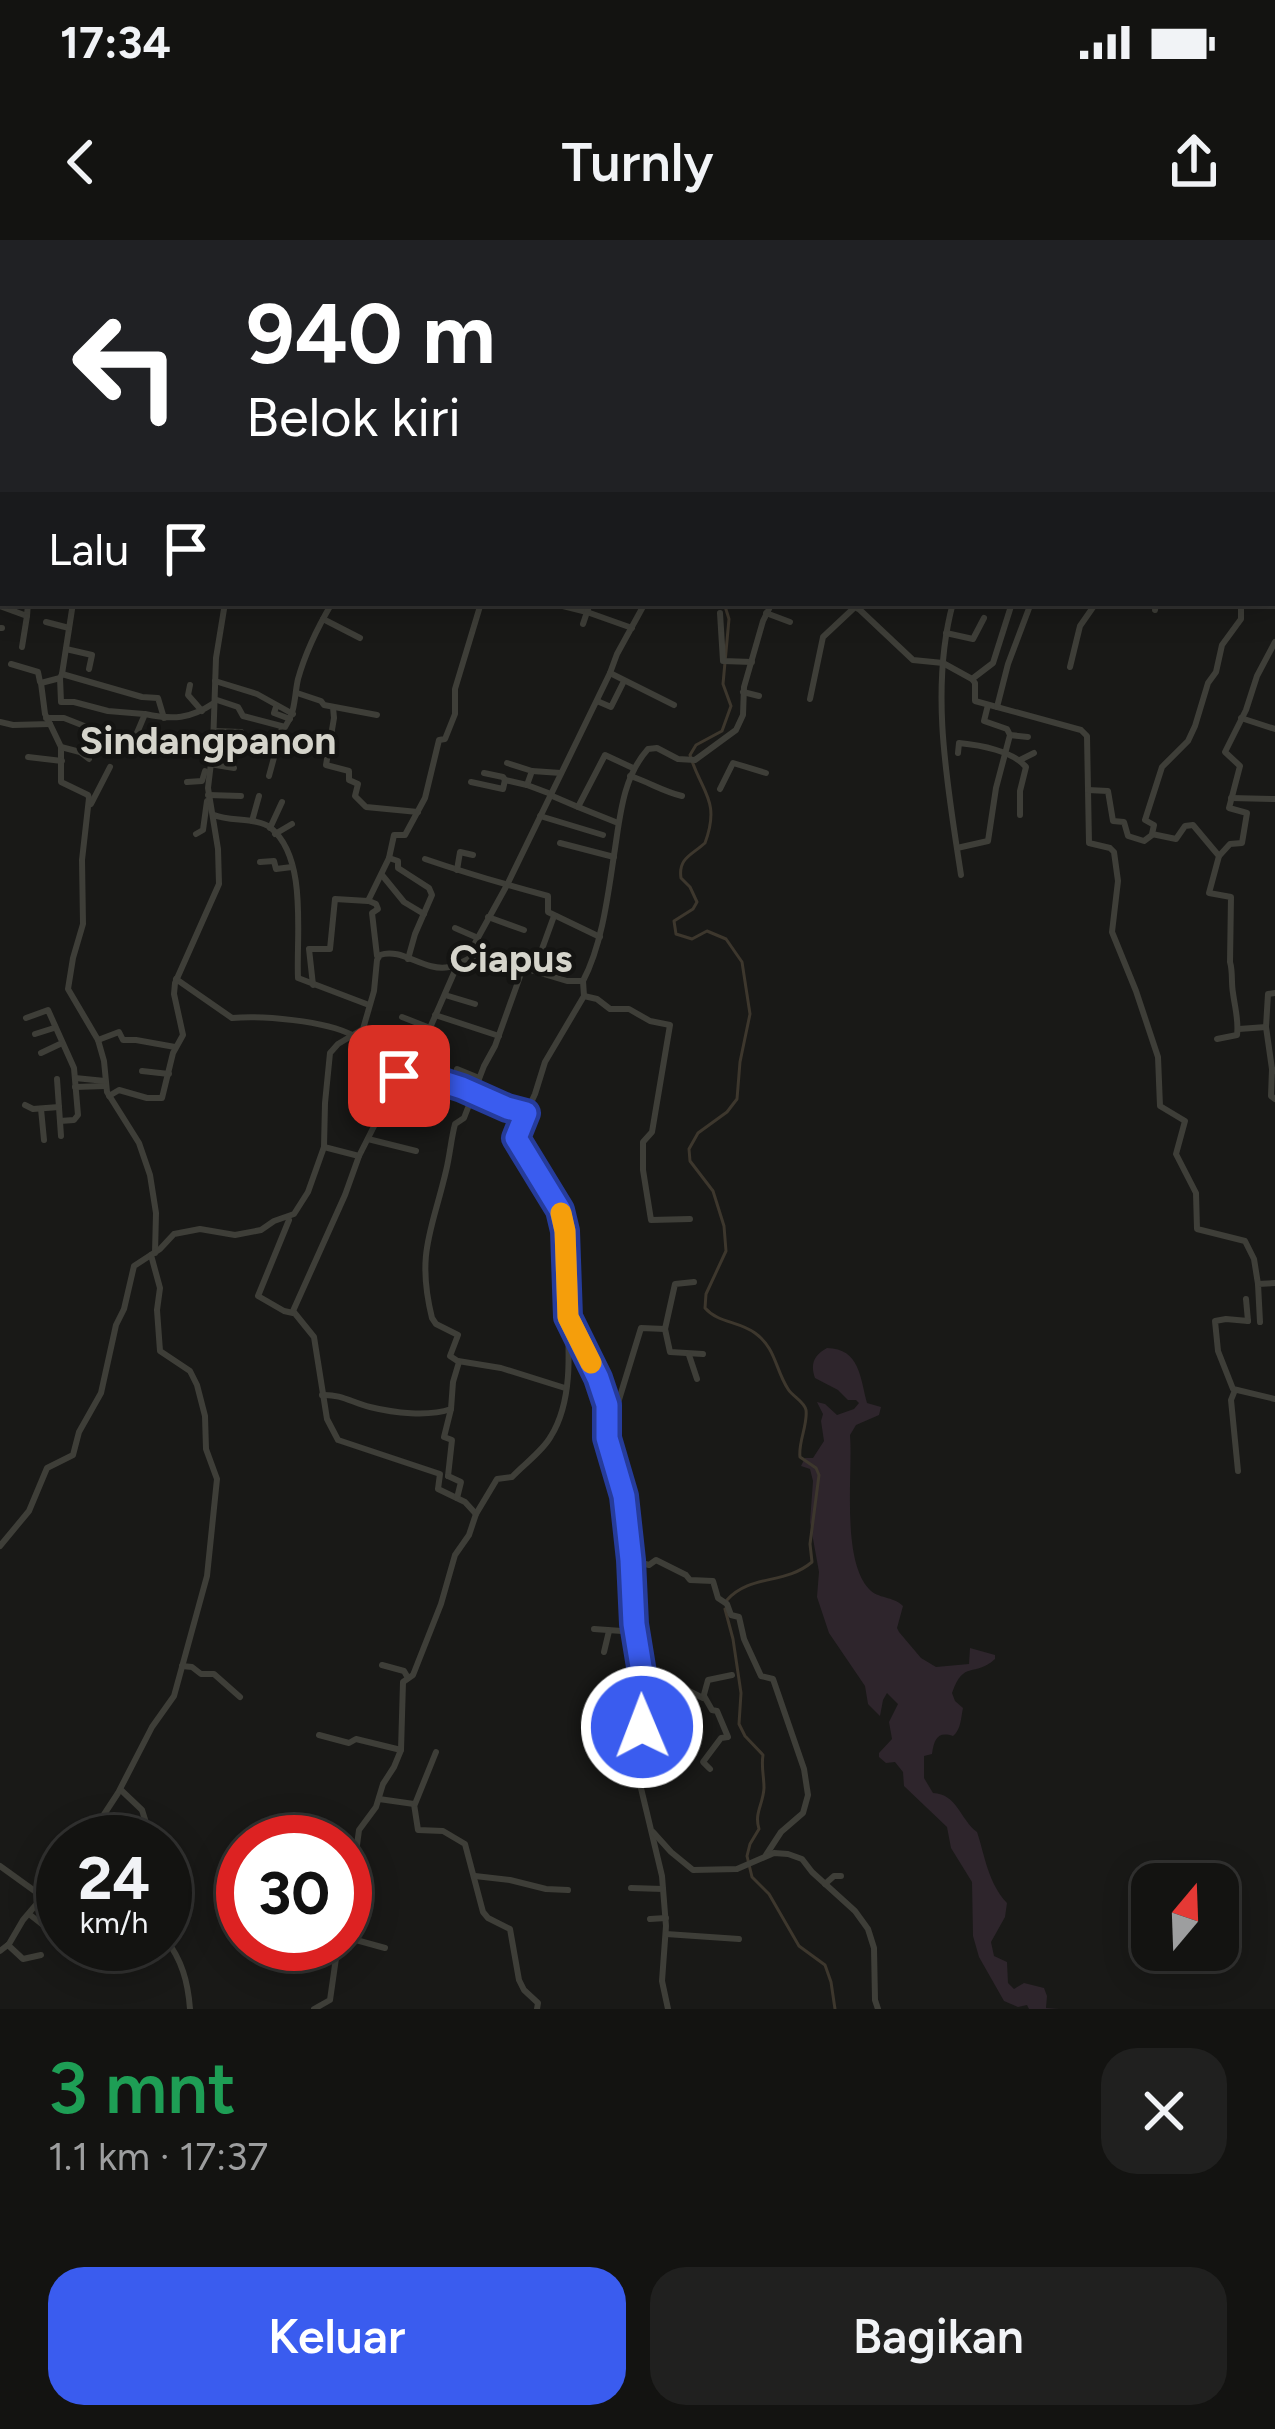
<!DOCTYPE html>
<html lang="id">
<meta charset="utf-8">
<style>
:root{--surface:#131311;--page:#20201f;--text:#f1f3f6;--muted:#9d9e9f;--line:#323231;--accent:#3a5cef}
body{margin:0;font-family:Figtree,sans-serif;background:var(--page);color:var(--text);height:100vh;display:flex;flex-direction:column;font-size:45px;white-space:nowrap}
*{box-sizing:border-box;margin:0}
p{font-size:39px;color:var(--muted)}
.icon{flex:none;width:66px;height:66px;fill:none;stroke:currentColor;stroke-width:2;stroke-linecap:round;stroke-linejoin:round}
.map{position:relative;height:1769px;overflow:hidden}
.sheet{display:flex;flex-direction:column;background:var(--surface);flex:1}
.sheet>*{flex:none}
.hud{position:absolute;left:0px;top:0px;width:1275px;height:366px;box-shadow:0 6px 30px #0003,0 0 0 3px var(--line);background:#202124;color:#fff;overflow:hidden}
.needle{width:78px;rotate:19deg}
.fabs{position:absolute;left:1131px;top:1623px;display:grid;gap:24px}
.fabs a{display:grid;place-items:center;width:108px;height:108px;border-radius:24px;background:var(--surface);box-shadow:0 6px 30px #0003,0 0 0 3px var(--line);font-size:60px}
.speed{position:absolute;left:36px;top:1575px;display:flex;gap:24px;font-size:60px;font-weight:700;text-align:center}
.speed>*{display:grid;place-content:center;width:156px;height:156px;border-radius:50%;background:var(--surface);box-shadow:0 6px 30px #0003,0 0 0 3px var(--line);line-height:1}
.speed small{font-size:30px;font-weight:400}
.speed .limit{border:18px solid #d22;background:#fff;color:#111}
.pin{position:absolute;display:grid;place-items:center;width:102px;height:102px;color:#fff;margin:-51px;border-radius:24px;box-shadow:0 6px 18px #0006}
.me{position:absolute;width:132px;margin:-66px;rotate:359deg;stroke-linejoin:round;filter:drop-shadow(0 0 9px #0008)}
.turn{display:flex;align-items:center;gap:42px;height:252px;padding:0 48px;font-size:54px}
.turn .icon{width:156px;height:156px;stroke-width:2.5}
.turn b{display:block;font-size:84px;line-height:102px}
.then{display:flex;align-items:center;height:114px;padding:0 48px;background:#0003;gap:24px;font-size:45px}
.round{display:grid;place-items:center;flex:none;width:126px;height:126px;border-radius:36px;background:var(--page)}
.headline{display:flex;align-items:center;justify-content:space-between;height:204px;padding:0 48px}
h1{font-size:72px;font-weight:600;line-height:90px;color:#1e9e55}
.cta{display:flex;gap:24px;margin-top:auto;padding:24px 48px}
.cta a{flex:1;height:138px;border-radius:36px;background:var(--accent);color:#fff;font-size:48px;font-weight:600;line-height:138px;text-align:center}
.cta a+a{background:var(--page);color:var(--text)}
.status{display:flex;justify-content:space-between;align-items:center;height:84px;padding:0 60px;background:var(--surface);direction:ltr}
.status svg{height:33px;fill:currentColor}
header{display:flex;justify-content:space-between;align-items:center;height:156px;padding:0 48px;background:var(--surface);font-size:54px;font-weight:600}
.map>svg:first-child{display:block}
</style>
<div class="status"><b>17:34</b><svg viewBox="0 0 49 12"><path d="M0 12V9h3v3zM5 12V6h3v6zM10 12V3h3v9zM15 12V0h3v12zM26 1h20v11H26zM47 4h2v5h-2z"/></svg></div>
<header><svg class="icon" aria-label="back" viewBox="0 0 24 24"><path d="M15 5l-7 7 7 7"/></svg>Turnly<svg class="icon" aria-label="share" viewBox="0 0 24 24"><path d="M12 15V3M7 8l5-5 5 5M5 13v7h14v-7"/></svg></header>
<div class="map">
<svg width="1275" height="1769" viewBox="0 0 1275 1769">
<rect width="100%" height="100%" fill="#191917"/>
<path fill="#2e252c" d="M827 1108C860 1109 860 1137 867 1163L881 1167 879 1175 856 1185 850 1195C853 1233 841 1319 869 1349 878 1359 893 1356 903 1366L897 1388 899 1392 921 1418 936 1427 969 1424 970 1408 995 1415V1419C974 1438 964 1419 952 1453L955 1461 963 1468C961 1477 961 1490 953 1496 938 1491 934 1499 932 1514L924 1516V1538L933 1553C957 1554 960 1579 977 1592 985 1616 988 1643 1007 1663L1005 1677 991 1702 994 1716 1007 1722 1008 1743 1014 1749 1024 1743 1044 1748 1047 1756 1046 1768 1059 1769H1029L1027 1765 1018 1767 1004 1761 979 1717 973 1696 972 1642 951 1608 947 1587 904 1546 903 1532 895 1522 886 1523 879 1517V1513L892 1499 889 1482 898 1464 887 1453 883 1460 880 1476 868 1464 865 1446 829 1393 817 1357 819 1332 810 1282 813 1241 810 1229 801 1226 805 1218H813L824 1201 821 1181 823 1174 817 1162 825 1164 837 1175 854 1169 859 1163 856 1160H848L838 1150 815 1138C810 1124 814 1115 827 1108Z"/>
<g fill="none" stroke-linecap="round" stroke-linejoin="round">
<g stroke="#3d372d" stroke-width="3">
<polyline points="1234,0 1238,3"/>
<polyline points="841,3 843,0"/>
<polyline points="1272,100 1275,99"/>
<path d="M724 363 729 379 723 444 731 466 722 491 696 505 690 515C701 552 721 560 705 603 692 615 678 618 681 638L690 647 697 662 693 669 674 681 676 694 692 699 707 691 726 699 742 722 750 774 740 822 737 859 727 872 698 893 689 909 690 921 713 951 724 986 726 1011 706 1054 705 1068C718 1083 739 1081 755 1093 776 1108 775 1129 788 1149 793 1157 804 1161 806 1170 808 1185 798 1202 800 1217L816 1228 819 1235 810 1304 812 1322C785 1345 750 1334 727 1360"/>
<path d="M725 1369 733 1399 741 1453 739 1484 745 1496 763 1515C761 1527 764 1536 764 1548 763 1565 754 1573 759 1589L750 1604 747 1616 752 1637 769 1654 799 1706 825 1725 831 1742 835 1769"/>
</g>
<g stroke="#3e3e38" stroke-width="6">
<polyline points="405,0 406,3"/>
<polyline points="695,0 701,0"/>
<polyline points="775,0 775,3"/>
<polyline points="995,0 1002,3"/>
<polyline points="1145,0 1156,3"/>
<polyline points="1262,0 1264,3"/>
<polyline points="1082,1 1082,0"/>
<polyline points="244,3 245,0"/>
<polyline points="327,3 328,0"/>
<polyline points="523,3 524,0"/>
<polyline points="594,3 595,0"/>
<polyline points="630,3 631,0"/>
<polyline points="730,3 731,0"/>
<polyline points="748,3 749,0"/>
<polyline points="824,3 825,0"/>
<polyline points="849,3 852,0"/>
<polyline points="958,3 959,0"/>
<polyline points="1121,3 1122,0"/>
<polyline points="1272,30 1275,34"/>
<polyline points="0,107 3,108"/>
<polyline points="0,133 3,134"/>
<polyline points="0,180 3,181"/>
<polyline points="1272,192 1275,196"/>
<polyline points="0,203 3,204"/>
<polyline points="1272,209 1275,208"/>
<polyline points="0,224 3,225"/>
<polyline points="0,247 3,248"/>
<polyline points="0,268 3,267"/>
<polyline points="0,300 3,301"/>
<polyline points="0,322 3,323"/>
<polyline points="1272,329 1275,323"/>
<polyline points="1272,341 1275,342"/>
<polyline points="0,344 3,345"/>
<polyline points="551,363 587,372 632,388"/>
<polyline points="848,363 860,370 913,420 943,423 972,439 975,443 975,461 1081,490 1087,496 1089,603 1110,608 1114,612 1118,641 1112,692 1136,751 1158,817 1160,866 1185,881 1176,914 1196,953 1197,989 1245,1001 1254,1019 1258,1044"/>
<path d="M953 363C929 450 948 548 961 635"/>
<polyline points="0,366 27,376 28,363"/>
<polyline points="1155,370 1156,363"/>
<polyline points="720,373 723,421 752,422"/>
<polyline points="766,373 790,382"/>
<polyline points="323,379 360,398"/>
<polyline points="46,382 69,388"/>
<polyline points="583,384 590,363"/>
<polyline points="0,388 2,388"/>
<polyline points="946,393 973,399 984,378"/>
<polyline points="22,407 27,376"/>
<polyline points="66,409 92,415 89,429"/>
<polyline points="11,424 38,432 40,442"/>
<polyline points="1070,427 1080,386 1096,363"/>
<polyline points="610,433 674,465"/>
<polyline points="62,434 142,457 158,458 164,478"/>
<polyline points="60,438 61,462 74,462 108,471 144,474"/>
<polyline points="972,439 993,423 1012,363"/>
<polyline points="215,441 257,454 293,474"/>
<polyline points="190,445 188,455 202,471"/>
<polyline points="743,452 759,456"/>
<polyline points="297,453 321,461 324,465 377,475"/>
<polyline points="810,459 823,397 855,367"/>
<path d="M217 460 238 467 243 476 285 487C296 471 294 457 298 439 305 414 319 385 332 363"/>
<polyline points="597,461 611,467 624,441"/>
<polyline points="276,467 274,473 290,479"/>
<polyline points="333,467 334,478 326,525 349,531 349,540 358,544 355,556 366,567 418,572"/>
<polyline points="997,467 1008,424 1031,363"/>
<path d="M46 478H64L102 493 134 500 145 474C173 480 190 479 214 463"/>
<polyline points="1241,478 1275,489"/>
<polyline points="0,482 13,485 50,484 45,474 41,443 60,438 62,434 73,363"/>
<polyline points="50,484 61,507 61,542 88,555 89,558 82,620 83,684 73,718 68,749 98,800 104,821 107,852 139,903 150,935 156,973 155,1013"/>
<polyline points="214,491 241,492"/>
<polyline points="1010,495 1028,497"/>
<polyline points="61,507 80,512 89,519"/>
<path d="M958 513 959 503C980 505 1013 511 1026 527L1020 551V575"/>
<polyline points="28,517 62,521"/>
<polyline points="1020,520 1034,513"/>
<polyline points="507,523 532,531 527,545 551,554"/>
<polyline points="210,524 234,528"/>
<polyline points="532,531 561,533"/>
<polyline points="484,533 503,537 505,540"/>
<polyline points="269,536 282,488"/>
<path d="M630 536C649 542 662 551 682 556"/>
<polyline points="187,542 202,541 205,531"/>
<polyline points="471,542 503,549 505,540 527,545"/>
<polyline points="720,549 733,523 766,533"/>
<polyline points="1088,550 1108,551 1113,581 1124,582 1128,596 1144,601 1152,595"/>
<polyline points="208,555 241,556"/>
<polyline points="550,555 578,567"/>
<polyline points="1231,558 1275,559"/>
<polyline points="91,564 110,527"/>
<path d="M214 575C230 582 257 577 271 588 308 619 296 696 298 738L369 765"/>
<polyline points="540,576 603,595"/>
<polyline points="252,581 259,556"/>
<polyline points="618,583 578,567 605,515 633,528"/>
<polyline points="270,588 282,562"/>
<polyline points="196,594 203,590 207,561"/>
<polyline points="275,594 292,584"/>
<polyline points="560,603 614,617"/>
<polyline points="957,608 988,601 996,548 1010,495 1007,489 984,481 988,465"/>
<polyline points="1219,616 1230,604 1242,603 1247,573 1229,568 1240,526 1225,512 1246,470 1257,436 1275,402"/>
<polyline points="389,618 398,621 398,628 429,648 432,655 415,694 408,719"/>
<path d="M425 619C466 633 507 645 548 656V672L600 697"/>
<polyline points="260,622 274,621 276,629 292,627"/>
<polyline points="457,630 460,612 473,615"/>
<polyline points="382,635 404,662 424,674"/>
<polyline points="369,661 376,664 378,669 372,673 377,716"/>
<polyline points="488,677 524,690"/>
<polyline points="455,688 478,698"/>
<polyline points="472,716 475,703 507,645 610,433 617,414 645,363"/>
<polyline points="534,731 554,676"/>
<path d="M176 739 232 778C261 775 326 781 352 795"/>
<polyline points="313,745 309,709 330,709 335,659 368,661 389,618 394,595 405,595 425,558 439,500 445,499 455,474 455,449 481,363"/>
<polyline points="445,755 475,764"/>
<polyline points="584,756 597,759 610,769 629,769 650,781 670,785 652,892 643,902 643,930 651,980 690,979"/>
<polyline points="435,775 499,796"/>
<polyline points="402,777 430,788"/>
<polyline points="26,778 48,770 74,828 78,875 74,880 60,881"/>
<polyline points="1266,787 1268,754 1275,753"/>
<polyline points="1239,789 1266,787 1272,829 1275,831"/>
<polyline points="35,794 54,788"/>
<path d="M1217 799 1237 795C1239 781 1235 768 1233 753 1231 742 1233 732 1230 722L1231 657 1209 653 1219 616 1193 585 1185 586 1176 599 1152 594 1154 585 1145 580 1162 527 1188 501 1195 486 1208 443 1216 432 1222 405 1241 379V363"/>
<polyline points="98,800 119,792 123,800 136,800 175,807"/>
<polyline points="41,813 60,804"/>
<polyline points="403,829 462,848 507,868 526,873"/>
<polyline points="457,829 479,838"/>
<polyline points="1272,829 1271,856 1275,859"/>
<polyline points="142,831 169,834"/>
<polyline points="373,831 399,836"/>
<polyline points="75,838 105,841"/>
<polyline points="57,839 61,896"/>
<polyline points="75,847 105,846"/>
<polyline points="109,856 119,850 147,858 162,858 173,813 183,795 174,754 175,743 219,644 218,609 208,548 213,506 216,418 225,363"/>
<polyline points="25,865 33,869 59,867"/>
<polyline points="41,869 44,900"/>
<polyline points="368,899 416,911"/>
<polyline points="324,907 359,916 411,813 426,797 457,726"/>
<polyline points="359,916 345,955 293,1071 314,1097 327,1179 338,1200 440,1234 438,1249 465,1262 476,1274"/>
<polyline points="289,980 258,1056 284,1071 293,1073"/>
<polyline points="1246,1059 1248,1081"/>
<polyline points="570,1080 605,1158 608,1173 607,1198 624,1257 635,1384 644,1445 640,1544 662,1636 666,1686 662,1741 668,1769"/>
<polyline points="1248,1081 1226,1079 1215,1081 1218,1111 1233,1149 1275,1159"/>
<polyline points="1260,1082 1258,1044 1275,1043"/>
<polyline points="665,1089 670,1112 703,1114"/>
<polyline points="689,1115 697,1139"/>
<polyline points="458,1121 501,1128 565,1148"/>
<polyline points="1235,1150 1231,1160 1238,1231"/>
<path d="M322 1155C341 1154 353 1163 370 1167 394 1173 428 1177 451 1169L453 1142 459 1122 450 1116 458 1095 436 1084 432 1078C416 1013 432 991 446 931 450 915 451 899 455 884L464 878 484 826 495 806 523 728"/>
<polyline points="610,1189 641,1088 665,1089 675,1044 694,1042"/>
<polyline points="448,1236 452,1200 444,1197 451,1169"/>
<polyline points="448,1236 461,1242 457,1258"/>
<path d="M0 1306 29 1271 47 1228 73 1215 79 1192 101 1153 116 1085 124 1069 134 1026 160 1009 174 994 200 989 235 995 261 990 274 981 294 974 308 952 324 907 325 863 330 813 338 804 363 789 374 751 377 720 380 715C402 707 424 732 449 727 459 725 469 718 478 714L567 741H583C602 705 608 655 614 615 620 578 622 538 648 509L657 508 678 519 695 520 736 490 743 475 744 447 763 381 772 363"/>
<polyline points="631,1320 649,1325 656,1320 686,1335 690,1340 713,1341 718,1358 727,1364 731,1375 739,1377 744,1399 761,1436 773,1439 804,1529 808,1555 803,1573 781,1592 766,1615"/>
<polyline points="594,1389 636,1392"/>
<polyline points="604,1412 609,1391"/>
<polyline points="382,1425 404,1431 408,1438"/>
<polyline points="182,1426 192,1427 201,1434 214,1434 240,1457"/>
<polyline points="618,1445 644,1445"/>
<polyline points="643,1452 657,1454 683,1448 703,1458 708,1440 732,1435"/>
<polyline points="704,1456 712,1470 717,1471 728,1497 721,1498 703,1522 710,1529"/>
<polyline points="605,1465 605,1473 616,1478 642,1479"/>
<polyline points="319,1495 349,1503 356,1499 401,1510"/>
<polyline points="121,1550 142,1570 152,1602"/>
<polyline points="379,1559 414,1564 418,1590 443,1591 465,1604 483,1672 488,1678 510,1689 519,1740 524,1750 538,1763 537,1769"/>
<polyline points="415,1564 436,1512"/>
<polyline points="653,1592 671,1612 693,1630 737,1629 774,1613 788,1614 802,1619 812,1632 855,1671 868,1689 874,1708 875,1760 878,1769"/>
<polyline points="86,1602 118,1553 152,1487 174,1456 207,1336 217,1239 206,1209 205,1176 197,1145 190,1131 160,1111 157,1070 160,1048 151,1015"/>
<polyline points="165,1613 172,1622 170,1633 165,1640"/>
<polyline points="0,1626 43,1657"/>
<polyline points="475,1636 510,1640 546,1649 568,1650"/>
<polyline points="825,1644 834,1636 841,1636"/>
<polyline points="631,1648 663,1649"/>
<path d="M345 1658 355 1620 359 1590 376 1567 383 1544 394 1527 401 1510 403 1442 413 1435 441 1364 455 1315 469 1295 476 1274 497 1239 512 1237C524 1224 543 1211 551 1196 577 1154 567 1092 566 1046 565 1024 567 1001 563 979L553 955 519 905 516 895 535 854 545 822 584 756 583 741"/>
<polyline points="29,1674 62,1700 59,1706"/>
<polyline points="650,1679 666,1678"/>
<polyline points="345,1684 356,1700 385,1708"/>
<polyline points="666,1694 739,1699"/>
<path d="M165 1698C182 1720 188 1742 190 1769"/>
<polyline points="8,1705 23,1719 41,1715"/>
<polyline points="0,1711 9,1704 23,1680 63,1633"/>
<polyline points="314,1769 330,1760 338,1704"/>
</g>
</g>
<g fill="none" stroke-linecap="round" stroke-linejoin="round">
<g stroke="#263c9b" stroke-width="30">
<polyline id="route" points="399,836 403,829 462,848 507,868 526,873 516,898 560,970 565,991 568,1077 598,1138 607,1165 607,1198 624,1256 631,1320 634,1384 644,1445 642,1487"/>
</g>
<use href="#route" stroke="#3a5cef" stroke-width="21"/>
<polyline stroke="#f59e0b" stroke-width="21" points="561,973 565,991 568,1077 591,1123"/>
</g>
<g text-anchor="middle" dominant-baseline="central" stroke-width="9" stroke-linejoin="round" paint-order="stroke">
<g font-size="39" font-weight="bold" fill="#d5d4cb" stroke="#141412">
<text x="208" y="500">Sindangpanon</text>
<text x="511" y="718">Ciapus</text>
</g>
</g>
</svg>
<div class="fabs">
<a><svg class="needle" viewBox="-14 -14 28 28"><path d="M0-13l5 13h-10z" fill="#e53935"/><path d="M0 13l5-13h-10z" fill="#9d9e9f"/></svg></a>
</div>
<div class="speed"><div>24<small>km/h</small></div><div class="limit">30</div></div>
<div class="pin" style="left:399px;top:836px;background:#d93025"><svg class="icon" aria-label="arrive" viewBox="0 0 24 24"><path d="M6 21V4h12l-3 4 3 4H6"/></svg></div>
<svg class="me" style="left:642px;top:1487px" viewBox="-20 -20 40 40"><circle r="17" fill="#3a5cef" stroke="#fff" stroke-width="3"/><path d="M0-11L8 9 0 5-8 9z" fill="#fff"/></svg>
<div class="hud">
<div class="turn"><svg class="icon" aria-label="left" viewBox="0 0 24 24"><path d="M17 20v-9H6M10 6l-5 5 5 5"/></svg><div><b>940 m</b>Belok kiri</div></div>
<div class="then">Lalu<svg class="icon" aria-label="arrive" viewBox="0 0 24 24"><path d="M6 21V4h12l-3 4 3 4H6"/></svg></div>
</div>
</div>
<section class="sheet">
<div class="headline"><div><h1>3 mnt</h1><p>1.1 km · 17:37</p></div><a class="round"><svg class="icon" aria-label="close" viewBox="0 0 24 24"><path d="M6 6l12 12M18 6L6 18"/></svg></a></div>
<div class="cta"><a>Keluar</a><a>Bagikan</a></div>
</section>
